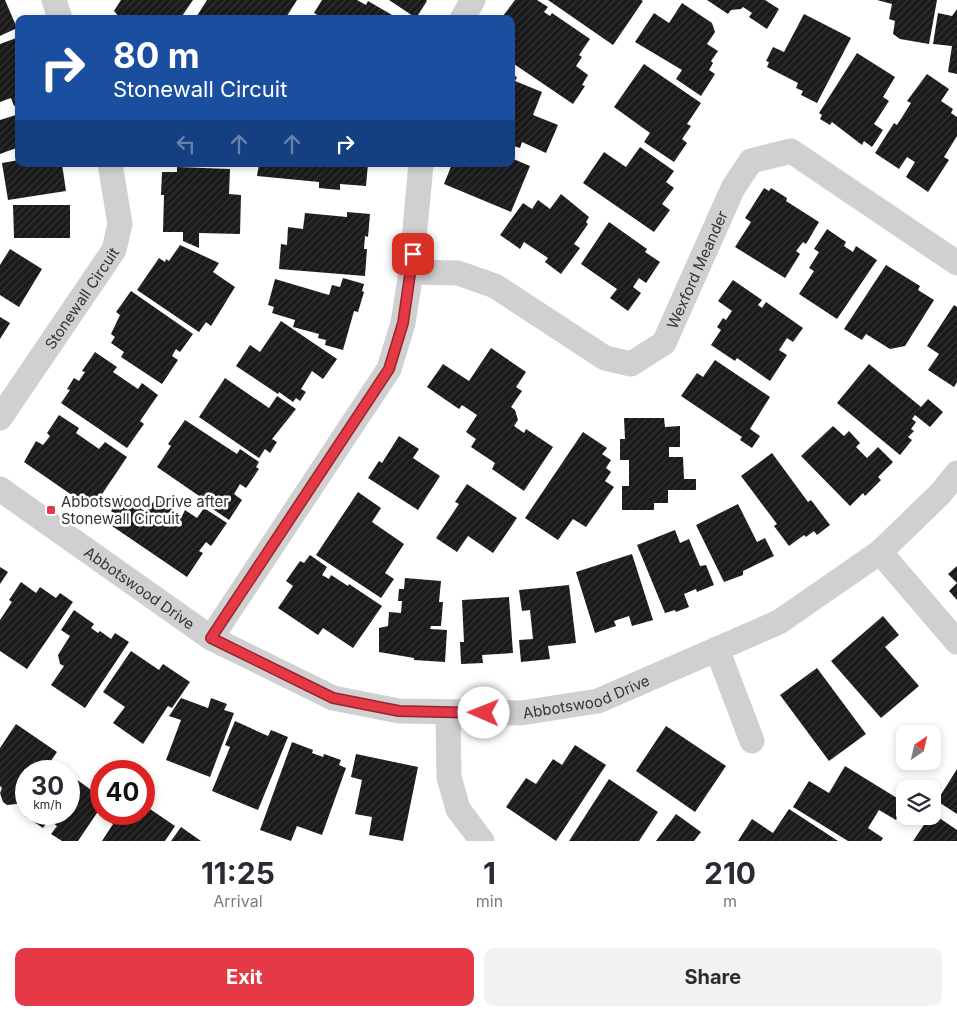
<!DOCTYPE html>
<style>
:root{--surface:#fff;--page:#f2f2f3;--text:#2b2b33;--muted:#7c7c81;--accent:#e63946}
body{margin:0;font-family:Inter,sans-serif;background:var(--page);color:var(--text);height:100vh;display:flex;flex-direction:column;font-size:19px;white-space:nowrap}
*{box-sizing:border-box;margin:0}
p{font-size:16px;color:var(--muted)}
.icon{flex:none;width:28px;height:28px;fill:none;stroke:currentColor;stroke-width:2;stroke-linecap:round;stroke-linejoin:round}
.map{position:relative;height:841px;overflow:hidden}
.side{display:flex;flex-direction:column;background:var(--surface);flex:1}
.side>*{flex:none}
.banner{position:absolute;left:15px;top:15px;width:500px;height:152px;border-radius:10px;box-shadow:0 2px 8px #0003;background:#1a4fa0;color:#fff;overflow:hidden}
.needle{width:32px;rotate:34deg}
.fabs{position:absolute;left:896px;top:725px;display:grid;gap:10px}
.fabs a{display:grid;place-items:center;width:45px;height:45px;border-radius:10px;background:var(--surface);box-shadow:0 2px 8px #0003;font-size:25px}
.speed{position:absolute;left:15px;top:760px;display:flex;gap:10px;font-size:25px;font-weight:700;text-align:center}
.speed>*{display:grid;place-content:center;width:65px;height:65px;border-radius:50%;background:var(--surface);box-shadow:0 2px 8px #0003;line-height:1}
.speed small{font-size:12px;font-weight:400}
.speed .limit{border:8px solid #d22;background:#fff;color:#111}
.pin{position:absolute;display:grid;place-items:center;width:42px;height:42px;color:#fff;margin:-21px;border-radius:10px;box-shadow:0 2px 8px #0006}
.me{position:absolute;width:55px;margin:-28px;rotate:271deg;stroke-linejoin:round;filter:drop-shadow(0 0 4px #0008)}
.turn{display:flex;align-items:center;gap:18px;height:105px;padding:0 15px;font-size:22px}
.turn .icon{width:65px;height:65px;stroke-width:2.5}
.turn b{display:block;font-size:35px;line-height:42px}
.lanes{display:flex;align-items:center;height:48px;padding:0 15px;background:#0003;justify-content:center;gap:25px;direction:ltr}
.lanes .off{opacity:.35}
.eta{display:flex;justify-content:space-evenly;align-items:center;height:85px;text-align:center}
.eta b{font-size:30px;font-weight:700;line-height:35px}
.action{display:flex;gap:10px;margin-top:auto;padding:10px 15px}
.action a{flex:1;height:58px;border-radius:10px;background:var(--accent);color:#fff;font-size:20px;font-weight:700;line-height:58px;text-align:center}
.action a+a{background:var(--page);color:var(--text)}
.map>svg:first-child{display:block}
</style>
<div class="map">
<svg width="957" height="841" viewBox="0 0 957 841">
<defs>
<pattern id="building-hatch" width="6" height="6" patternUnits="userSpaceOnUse" patternTransform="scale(1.25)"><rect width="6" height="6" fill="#1a1a1a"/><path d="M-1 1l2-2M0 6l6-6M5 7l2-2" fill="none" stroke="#333"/></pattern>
</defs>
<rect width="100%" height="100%" fill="#fff"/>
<g fill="url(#building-hatch)">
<polygon points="0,0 5,0 17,28 0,36"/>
<polygon points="121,0 193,0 180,19 121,19 114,11"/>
<polygon points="207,0 297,0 285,19 195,19"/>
<polygon points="322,0 357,0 366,5 368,1 399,19 324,19 314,13"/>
<polygon points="389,0 426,0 427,1 416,18"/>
<polygon points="515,0 537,0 548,7 544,12 550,16 552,13 590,39 579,55 582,57 576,66 588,75 582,85 585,86 573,104 511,62 511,19 503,16"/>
<polygon points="548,0 641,0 643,1 613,45"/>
<polygon points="707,0 765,0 779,9 767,29 749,17 752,13 743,7 741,9 731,10 728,14"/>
<polygon points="877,0 937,0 929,44 900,39 893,34 895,21 889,19 892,4"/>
<polygon points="682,3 712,23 715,32 707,44 718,51 711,61 713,63 709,70 715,74 701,96 676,79 682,70 635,42 654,13 669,23"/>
<polygon points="957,9 957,74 948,72 952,46 933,44 938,13 952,16"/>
<polygon points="804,14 851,38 817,103 801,95 803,91 796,88 798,83 767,67 769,62 766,61 773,47 784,52"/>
<polygon points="19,37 19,105 14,106 11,98 0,102 0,44"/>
<polygon points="857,53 895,77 883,97 889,101 874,124 883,130 872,147 864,141 862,145 832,122 830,125 820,119 822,115 819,113"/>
<polygon points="644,64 701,103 687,124 691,126 682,139 687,143 674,162 644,142 650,133 614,107"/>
<polygon points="511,74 517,77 515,81 542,92 533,115 558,125 546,153 522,142 520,148 511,145"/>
<polygon points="927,74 949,89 941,101 953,109 951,113 957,117 957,136 944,157 949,160 928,192 906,177 915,162 907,157 899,169 875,153 894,123 897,125 911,103 907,101"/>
<polygon points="19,114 19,147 0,154 0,120"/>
<polygon points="640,147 674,171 666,182 674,188 662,204 670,210 654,232 583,183 604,152 626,167"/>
<polygon points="511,158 530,166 511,212 444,184 452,164 511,164"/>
<polygon points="19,160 19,164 62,164 66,191 8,200 2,163"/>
<polygon points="259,164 368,164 366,186 340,184 340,190 319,188 319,182 257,176"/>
<polygon points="177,167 230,169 229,194 241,195 240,234 199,233 199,248 183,241 183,232 163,232 164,195 161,195 162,172 177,172"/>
<polygon points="764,188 769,191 771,188 787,198 786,201 819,222 806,244 803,242 796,251 800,254 785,278 735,247 751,222 745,218"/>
<polygon points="561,194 589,217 586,222 588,224 574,244 580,248 561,274 545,262 548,258 524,242 520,249 500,235 523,203 532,209 538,200 550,209"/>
<polygon points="13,205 70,205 70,238 14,238"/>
<polygon points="347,212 370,214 368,237 365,236 364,249 367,249 365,276 279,269 281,244 287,245 288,227 303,229 305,213 347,217"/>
<polygon points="609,222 647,249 645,252 660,262 646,283 639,278 633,287 641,293 628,311 610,298 617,289 581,264"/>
<polygon points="827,229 846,242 844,246 853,252 856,246 877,260 837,319 799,294 814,271 809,268 819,252 814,249"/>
<polygon points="180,245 219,263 213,272 235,287 211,326 206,322 199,332 137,290 159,258 165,262 166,259 169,261"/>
<polygon points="10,249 42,269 19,307 0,295 0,265"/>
<polygon points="886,265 920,286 918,290 934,300 905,346 890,349 866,334 862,340 844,329"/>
<polygon points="343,278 364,284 362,291 364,292 358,312 354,311 343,350 325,345 326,340 318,338 319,334 293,327 295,320 272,313 274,307 268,305 275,279 329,295 332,285 340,287"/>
<polygon points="733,280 762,300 758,305 762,308 766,302 803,328 793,342 787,338 779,350 787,355 770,381 737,358 735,361 711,345 721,330 717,327 723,318 726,320 732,311 718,301"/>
<polygon points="131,291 193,334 180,352 176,349 172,356 178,360 162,384 121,357 124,352 111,343 115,337 111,334 120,315 116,312"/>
<polygon points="954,305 957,307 957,382 954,387 928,370 939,354 927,346"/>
<polygon points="0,317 10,323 0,339"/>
<polygon points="281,321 337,359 323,379 312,371 301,389 306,392 300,401 296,398 293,402 279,392 278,394 236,366 250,345 260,352"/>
<polygon points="491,348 526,372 516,387 522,391 511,407 515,410 518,420 514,426 524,433 526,429 553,447 524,491 492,469 495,463 471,447 476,439 466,432 477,415 462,405 459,409 427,387 443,364 469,381"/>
<polygon points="95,352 117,367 113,372 138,389 142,383 158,395 140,421 144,424 127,448 61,403 70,390 67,389 74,378 79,381 85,372 82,371"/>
<polygon points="715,360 770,397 750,429 760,436 752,448 740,440 742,437 681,396 697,373 703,377"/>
<polygon points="869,364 921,407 928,399 943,412 930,427 915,415 912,419 916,422 911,429 914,431 908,437 912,440 900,455 837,403"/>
<polygon points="225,378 269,408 277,396 296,409 272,439 277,442 270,453 265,449 259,458 199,417"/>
<polygon points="59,415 79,428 76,433 99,449 105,442 127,457 92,509 24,462 36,441 43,445 50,436 47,433"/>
<polygon points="624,418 664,418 665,427 680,426 680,447 669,447 669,457 683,457 684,479 696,479 696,490 668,490 668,503 654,503 654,510 622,510 622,486 629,486 629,460 620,460 620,439 625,439"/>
<polygon points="185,420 237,454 240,449 259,462 256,467 259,469 246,488 240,484 234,494 242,500 229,520 204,503 205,500 157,467 171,446 168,444"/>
<polygon points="833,426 844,436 849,431 860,443 856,447 867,458 878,447 893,462 878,477 881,480 865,496 863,493 850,506 801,456"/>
<polygon points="583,432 607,448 602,454 611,460 606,468 611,472 605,481 614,487 586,527 573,519 558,540 525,518"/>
<polygon points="399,436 419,449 413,458 440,476 418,510 368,478 379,461 382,463"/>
<polygon points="772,453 808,502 811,500 830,525 817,535 814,531 806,537 804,535 789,546 774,526 777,524 741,476"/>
<polygon points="467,484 517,518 493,553 468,536 457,552 436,538 459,504 455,502"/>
<polygon points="358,492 381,508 372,522 404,544 385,573 394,579 381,598 316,555"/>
<polygon points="121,495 146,512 156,498 182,516 185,510 197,518 204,508 227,523 211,546 206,542 199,551 203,553 187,577 112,526 119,517 111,511"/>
<polygon points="738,504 757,542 765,538 774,556 743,571 743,575 724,582 696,525"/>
<polygon points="675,530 680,543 689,539 700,566 706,565 714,585 697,592 696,589 684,594 689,607 676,612 675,610 665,613 637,545"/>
<polygon points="632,554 653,620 632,626 629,616 614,621 616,626 595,633 576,572"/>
<polygon points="310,555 327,567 322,575 329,579 331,575 348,586 349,584 382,606 353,648 323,628 318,635 278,608 293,586 286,581 300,561 304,563"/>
<polygon points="957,566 957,583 948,574"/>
<polygon points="0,567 8,572 0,584"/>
<polygon points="405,578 441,581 439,602 443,602 441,626 431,626 430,629 447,630 445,662 414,660 414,658 379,652 379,628 388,626 389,612 401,613 402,601 398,601 399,589 404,589"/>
<polygon points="21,582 36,593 40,587 56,598 60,593 73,602 27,669 0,651 0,620 12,602 9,600"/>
<polygon points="957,583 957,600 949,591"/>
<polygon points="569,585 576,643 548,646 550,659 521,662 519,640 533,639 530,610 522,611 519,590"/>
<polygon points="509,597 513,653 482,655 483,663 461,664 460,642 464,642 462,600"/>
<polygon points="74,610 94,624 91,628 98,633 100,631 111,639 115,633 129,642 85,708 51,685 64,666 60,664 58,655 70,636 61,630"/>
<polygon points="883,616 899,635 885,647 919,686 881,718 831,661"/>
<polygon points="131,651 159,670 163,664 190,682 172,708 168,706 143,744 113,723 125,707 103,692"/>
<polygon points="817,668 866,734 829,761 780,695"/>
<polygon points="181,698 208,708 211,698 227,704 224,710 234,713 210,777 166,760 181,720 169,716"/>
<polygon points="235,721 268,736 271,730 288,737 258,810 212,791 230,747 225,745"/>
<polygon points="16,724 57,752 44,771 26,771 26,797 23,802 20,800 17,804 7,805 3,802 0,793 2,788 0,786 0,748"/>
<polygon points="666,726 726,766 695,812 636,771"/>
<polygon points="292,742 313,750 312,753 323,757 324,754 341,760 339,765 346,768 322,835 297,826 291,841 260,830"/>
<polygon points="575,745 606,765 556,841 506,807 526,778 536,784 553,759 562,765"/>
<polygon points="356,754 418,767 403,841 369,835 372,817 355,814 362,780 351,777"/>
<polygon points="845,766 905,803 896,820 879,810 868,828 883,838 881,841 848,841 793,807 809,781 829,793"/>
<polygon points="957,769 957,814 937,801"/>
<polygon points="69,774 101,797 101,807 78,841 62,841 51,834 57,826 49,820 43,828 25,816 26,814 69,814"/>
<polygon points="609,779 658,812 639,841 569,841"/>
<polygon points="147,807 175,826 165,841 102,841 113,824 103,817 105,814 133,814 140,818"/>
<polygon points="789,809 838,841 738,841 752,819 773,833"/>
<polygon points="932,813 957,830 957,841 913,841 930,816 932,816"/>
<polygon points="676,814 701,832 694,841 656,841"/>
<polygon points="181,827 201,841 171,841"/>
</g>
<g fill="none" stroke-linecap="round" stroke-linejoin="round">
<g stroke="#d0d0d0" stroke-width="25">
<polyline points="54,0 60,19"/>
<polyline points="462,19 473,0"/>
<path id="s1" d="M411 272 458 273 495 286 605 358 631 364 664 343 733 188 751 161 791 151 957 263"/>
<path id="s2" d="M0 418 114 250 120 224 110 164"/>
<path id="s3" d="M0 489 211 638 333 698 399 711 521 713 598 701 779 622 880 552 940 494 957 473"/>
<polyline points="880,552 957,642"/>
<polyline points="211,638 389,369 403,323 411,272 421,164"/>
<polyline points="717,649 752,741"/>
<polyline points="448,713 449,777 458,809 482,841"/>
</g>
</g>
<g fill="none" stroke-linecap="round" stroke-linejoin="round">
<g stroke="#96252e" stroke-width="12">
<polyline id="route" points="413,254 403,323 389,369 211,638 333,698 399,711 484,713"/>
</g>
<use href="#route" stroke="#e63946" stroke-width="9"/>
</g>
<rect fill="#e63946" stroke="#fff" stroke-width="2" x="46" y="505" width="10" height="10" rx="2.5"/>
<g text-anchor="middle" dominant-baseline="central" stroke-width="5" stroke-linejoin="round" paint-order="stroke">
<g font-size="15" fill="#333" stroke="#fff">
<text stroke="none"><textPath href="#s1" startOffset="364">Wexford Meander</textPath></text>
<text stroke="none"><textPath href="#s2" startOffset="145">Stonewall Circuit</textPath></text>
<text stroke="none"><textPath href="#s3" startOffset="171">Abbotswood Drive</textPath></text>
<text stroke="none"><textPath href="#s3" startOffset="651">Abbotswood Drive</textPath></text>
</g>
<g font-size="15" fill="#333" stroke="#fff" text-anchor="start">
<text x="61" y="501">Abbotswood Drive after<tspan x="61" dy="17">Stonewall Circuit</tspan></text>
</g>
</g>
</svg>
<div class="fabs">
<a><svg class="needle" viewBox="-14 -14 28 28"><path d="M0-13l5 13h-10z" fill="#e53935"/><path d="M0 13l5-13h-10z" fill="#7c7c81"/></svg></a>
<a><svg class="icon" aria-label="layers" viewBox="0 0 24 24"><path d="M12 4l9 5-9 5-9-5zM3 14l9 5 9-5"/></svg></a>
</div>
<div class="speed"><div>30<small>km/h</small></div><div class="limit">40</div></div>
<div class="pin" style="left:413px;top:254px;background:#d93025"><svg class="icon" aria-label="arrive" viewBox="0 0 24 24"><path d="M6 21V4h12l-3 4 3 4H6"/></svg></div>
<svg class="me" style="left:484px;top:713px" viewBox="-20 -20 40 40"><circle r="19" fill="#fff"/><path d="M0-13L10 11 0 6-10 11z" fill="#e63946"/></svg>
<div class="banner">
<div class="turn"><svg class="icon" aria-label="right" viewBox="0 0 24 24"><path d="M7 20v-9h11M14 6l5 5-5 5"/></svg><div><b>80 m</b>Stonewall Circuit</div></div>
<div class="lanes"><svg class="icon off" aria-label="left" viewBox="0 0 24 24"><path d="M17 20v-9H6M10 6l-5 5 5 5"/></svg><svg class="icon off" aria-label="ahead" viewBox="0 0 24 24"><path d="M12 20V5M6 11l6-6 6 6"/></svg><svg class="icon off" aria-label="ahead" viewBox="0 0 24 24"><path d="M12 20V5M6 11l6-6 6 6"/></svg><svg class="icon" aria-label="right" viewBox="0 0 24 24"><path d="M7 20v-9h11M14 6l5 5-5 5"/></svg></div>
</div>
</div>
<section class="side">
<div class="eta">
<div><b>11:25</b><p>Arrival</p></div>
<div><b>1</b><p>min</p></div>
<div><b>210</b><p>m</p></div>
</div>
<div class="action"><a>Exit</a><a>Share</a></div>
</section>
